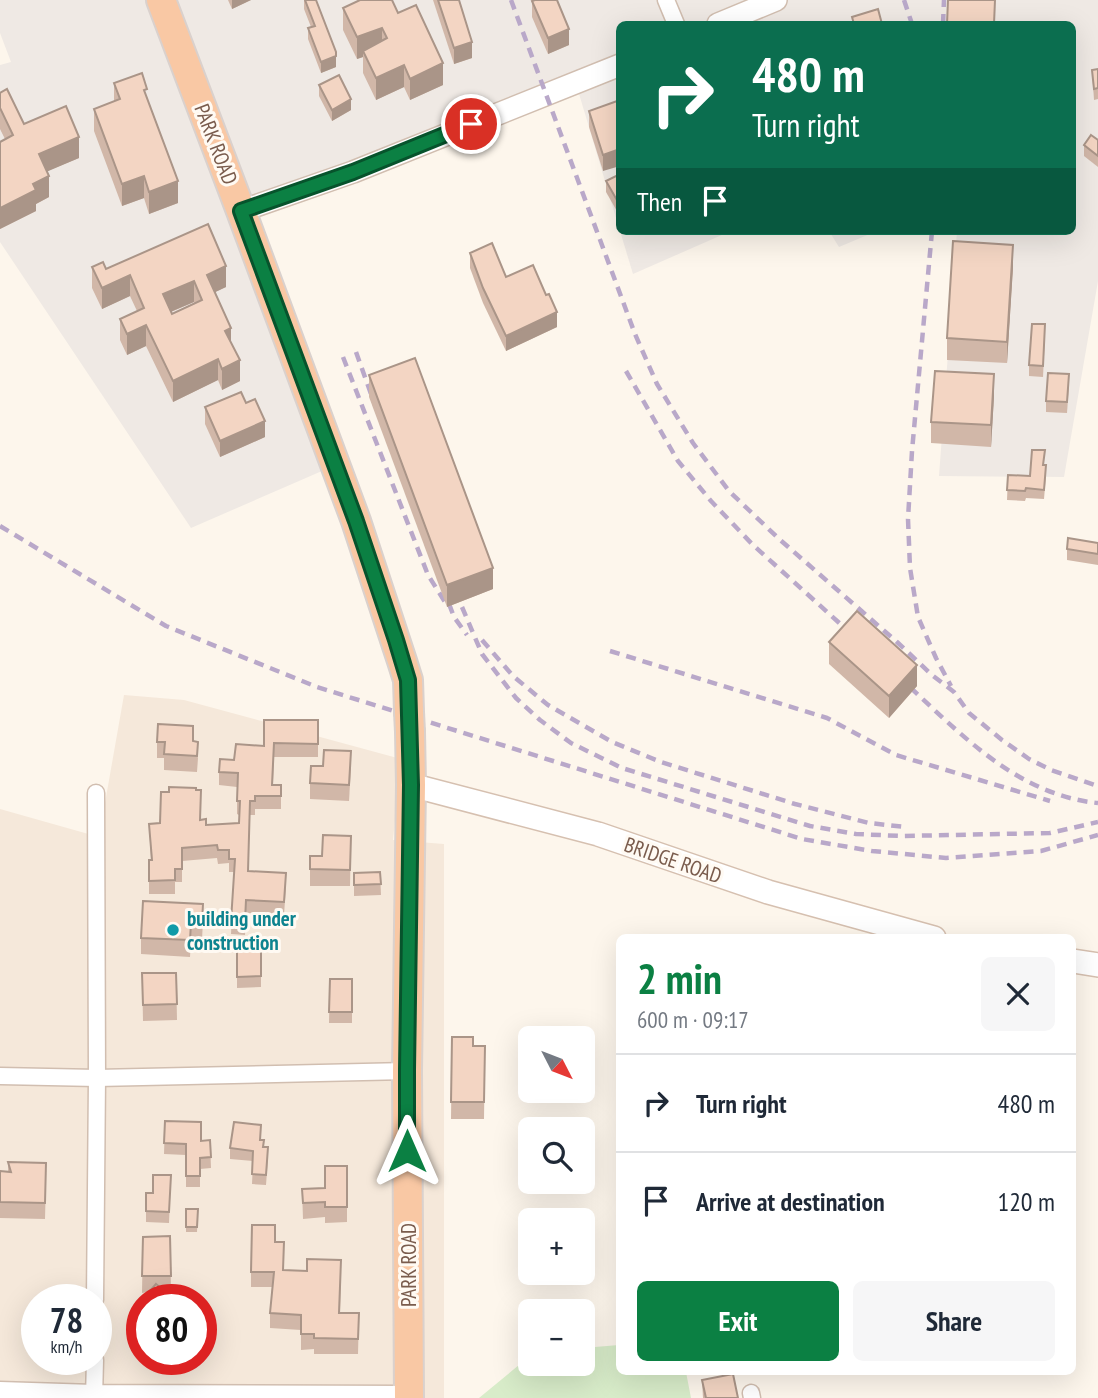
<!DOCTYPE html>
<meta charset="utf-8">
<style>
:root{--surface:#fff;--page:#f6f6f7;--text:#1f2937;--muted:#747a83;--line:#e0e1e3;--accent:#0b8043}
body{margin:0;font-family:"PT Sans Narrow",sans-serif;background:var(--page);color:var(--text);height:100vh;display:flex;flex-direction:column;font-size:26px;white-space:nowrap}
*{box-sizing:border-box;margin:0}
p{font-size:23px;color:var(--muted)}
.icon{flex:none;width:38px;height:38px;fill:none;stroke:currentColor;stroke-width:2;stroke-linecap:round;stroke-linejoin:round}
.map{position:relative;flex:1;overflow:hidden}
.sheet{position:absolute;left:616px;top:934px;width:460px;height:441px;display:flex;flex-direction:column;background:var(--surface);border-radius:10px;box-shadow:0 7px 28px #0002}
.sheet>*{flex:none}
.banner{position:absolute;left:616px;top:21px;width:460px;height:214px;border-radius:10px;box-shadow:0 7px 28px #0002;background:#0b6e4f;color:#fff;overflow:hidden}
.needle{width:46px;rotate:132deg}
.buttons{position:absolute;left:518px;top:1026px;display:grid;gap:14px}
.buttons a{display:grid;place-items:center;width:77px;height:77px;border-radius:10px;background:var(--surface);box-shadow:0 7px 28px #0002;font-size:35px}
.speed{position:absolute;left:21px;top:1284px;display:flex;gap:14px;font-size:35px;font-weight:700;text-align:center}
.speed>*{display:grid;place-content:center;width:91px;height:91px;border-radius:50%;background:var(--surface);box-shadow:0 7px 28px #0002;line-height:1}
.speed small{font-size:18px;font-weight:400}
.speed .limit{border:10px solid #d22;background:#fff;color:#111}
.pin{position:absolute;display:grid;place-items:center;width:60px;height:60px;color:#fff;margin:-30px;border:4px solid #fff;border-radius:50%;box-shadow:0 2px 7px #0007}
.me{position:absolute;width:77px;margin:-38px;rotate:0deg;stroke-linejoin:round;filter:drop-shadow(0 0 5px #0008)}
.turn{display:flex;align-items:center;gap:24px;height:147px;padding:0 21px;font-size:32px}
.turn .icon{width:91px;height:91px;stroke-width:2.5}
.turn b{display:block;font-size:49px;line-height:60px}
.then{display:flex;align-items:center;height:66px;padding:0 21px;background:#0003;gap:14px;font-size:26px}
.round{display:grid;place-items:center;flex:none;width:74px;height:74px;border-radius:10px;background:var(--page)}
.headline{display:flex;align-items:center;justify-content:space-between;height:119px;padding:0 21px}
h1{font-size:42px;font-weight:700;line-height:52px;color:var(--accent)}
.action{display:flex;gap:14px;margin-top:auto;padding:14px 21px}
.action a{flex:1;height:80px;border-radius:10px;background:var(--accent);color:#fff;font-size:28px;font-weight:700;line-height:80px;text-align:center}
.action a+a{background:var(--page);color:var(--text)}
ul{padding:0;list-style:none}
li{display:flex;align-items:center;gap:21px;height:98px;padding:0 21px;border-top:2px solid var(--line)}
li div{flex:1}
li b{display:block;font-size:26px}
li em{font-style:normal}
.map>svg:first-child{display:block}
</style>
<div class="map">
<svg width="1098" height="1398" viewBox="0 0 1098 1398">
<rect width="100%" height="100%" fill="#fdf6ec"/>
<path fill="#f5e8da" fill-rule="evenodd" d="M124 695 184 700 401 759 393 840 444 844V1398H0V809L99 837ZM37 1300H96V1360H37ZM142 1300H201V1360H142Z"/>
<g fill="#efe9e4">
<polygon points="0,0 1098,0 1098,281 1064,477 939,476 957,231 1073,231 1073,24 620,24 619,228 577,87 236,217 322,471 191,528 0,242 0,65 11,62 0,33"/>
<polygon points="620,231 731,231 633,274"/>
<polygon points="829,231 877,231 839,247"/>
</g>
<polygon fill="#d8ecc9" points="619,1345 620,1372 686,1372 691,1398 479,1398 530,1356 530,1363 583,1363 583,1348"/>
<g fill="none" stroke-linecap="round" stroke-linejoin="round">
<g stroke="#d1beb0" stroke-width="19">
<g id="minor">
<polyline points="666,0 676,24"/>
<polyline points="0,1076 97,1078 407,1071"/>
<polyline points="95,1300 97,1078 96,793"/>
<polyline points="0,1390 94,1393 409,1394"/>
<polyline points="751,1393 752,1398"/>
<polyline points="94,1398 95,1360"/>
</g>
</g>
<g stroke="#d1beb0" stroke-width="24">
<g id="tertiary">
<polyline points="718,24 776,0"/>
<polyline points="241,211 353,172 620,65"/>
</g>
</g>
<g stroke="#d6c0b0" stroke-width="26">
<g id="secondary">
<polyline points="411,785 598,834 768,892 934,938"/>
<polyline points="1073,961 1098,965"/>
</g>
</g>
<g stroke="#dad1cd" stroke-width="32">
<g id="trunk">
<polyline points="161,0 241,211 356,521 402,661 408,680 409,712"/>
<polyline points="409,1398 407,1071 411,785 410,732"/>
</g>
</g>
<use href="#minor" stroke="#fff" stroke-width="16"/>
<use href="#tertiary" stroke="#fff" stroke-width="21"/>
<use href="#secondary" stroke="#fff" stroke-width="23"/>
<use href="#trunk" stroke="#f9c8a4" stroke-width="28"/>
<g stroke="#b9a8c9" stroke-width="4.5" stroke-dasharray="10 7" stroke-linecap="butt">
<polyline points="511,0 635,334 657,384 693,443 729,491 778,538 897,642 932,675 954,692 969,713 1002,740 1029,759 1051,770 1098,786"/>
<polyline points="904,0 912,24"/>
<polyline points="943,24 944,0"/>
<polyline points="932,231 912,451 908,519 910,568 918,617 936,658 951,686"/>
<polyline points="356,352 375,405"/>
<polyline points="343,357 428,575 445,602"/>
<polyline points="626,371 678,461 711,501 753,545 857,639"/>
<polyline points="0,526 166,626 317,687 802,839 872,851 946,858 1041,851 1098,835"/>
<polyline points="443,588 454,617 467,635"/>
<polyline points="462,607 482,654 516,698 540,720 571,743 622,768 810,826 856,834 902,836 1050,833 1098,822"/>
<polyline points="482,640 513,676 548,705 612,742 661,762 795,804 869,823 905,827"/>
<polyline points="610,651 827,718 896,755 1050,801"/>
<path d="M898 676C957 730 1015 795 1098 803"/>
</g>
<g stroke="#dad1cd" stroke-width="32" stroke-linecap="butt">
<polyline id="trunk-bridge" points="409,712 410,732"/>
</g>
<use href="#trunk-bridge" stroke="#f9c8a4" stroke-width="28"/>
</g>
<g fill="#d1b7a8" fill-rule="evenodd">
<polygon points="228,0 251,0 232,9"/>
<polygon points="304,0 316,0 336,67 321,73 308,39 308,28 311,27 304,9"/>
<polygon points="433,0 459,0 472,58 454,64"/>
<polygon points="532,1 569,45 548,54 532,17"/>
<polygon points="343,8 398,13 443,85 410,100 404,87 376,100 363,73 363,57 357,59 343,30"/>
<polygon points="1098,69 1098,99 1094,100 1092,70"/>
<polygon points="114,83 147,97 178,203 149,214 144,198 122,206 94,131 94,109 114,102"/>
<polygon points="319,85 351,110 332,121 319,96"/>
<polygon points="0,93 24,124 79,158 47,171 49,197 36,204 36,211 0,229 0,142 5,139 0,129"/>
<polygon points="620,100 603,171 589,127 589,111"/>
<polygon points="1098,140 1098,167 1084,156 1084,145"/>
<polygon points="620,174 620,212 618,213 606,192 606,181"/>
<path d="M208 224 226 287 215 292 231 344 240 381 222 390 218 380 173 402 146 346 127 355 120 340V319L137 311 130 296 102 309 92 288V267L106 269ZM194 302V303L172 314 171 312Z"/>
<polygon points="470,253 506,277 557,327 506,351 483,303 470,268"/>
<polygon points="1013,267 1007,363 947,360 947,338"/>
<polygon points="1045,335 1043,377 1029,376 1029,365"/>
<polygon points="369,375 493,589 447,607 369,397"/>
<polygon points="1069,385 1067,413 1046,412 1046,401"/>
<polygon points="994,396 991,447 931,443 931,422"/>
<polygon points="246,403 265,437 220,457 205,424 205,407"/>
<polygon points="1044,465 1046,475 1044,499 1026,498 1025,501 1007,500 1008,475 1030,476"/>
<polygon points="1098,543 1098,565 1067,560 1067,549"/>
<polygon points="829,642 917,686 889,718 829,664"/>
<polygon points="318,720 318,757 274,757 273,785 281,785 281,809 255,809 255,815 250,815 248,871 286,886 284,915 246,913 245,935 231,934 234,872 229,872 229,863 218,864 217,858 182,861 182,882 175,882 175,894 149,894 149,860 151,860 149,824 201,820 206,825 239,823 239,815 237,814 237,787 219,785 219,772 234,760"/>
<polygon points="157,742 193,742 198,758 197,772 164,770 164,758 157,758"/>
<polygon points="351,767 349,801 310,799 310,783"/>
<polygon points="351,836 350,886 310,886 310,856 322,856"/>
<polygon points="380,872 381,895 354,896 354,873"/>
<polygon points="203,920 202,940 191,939 190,957 141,954 141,938"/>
<polygon points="261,946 261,987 237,988 237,947"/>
<polygon points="142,973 176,973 177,1020 143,1021"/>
<polygon points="330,979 352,979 352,1023 329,1023"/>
<polygon points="452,1037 473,1046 485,1046 484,1119 451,1119"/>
<polygon points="165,1121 201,1141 210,1140 211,1168 200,1169 200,1187 186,1187 186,1155 164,1154"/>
<polygon points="261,1140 268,1158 266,1185 252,1184 253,1161 230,1159 230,1148"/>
<polygon points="8,1162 46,1180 45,1219 0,1218 0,1171 8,1172"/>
<polygon points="347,1166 347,1222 325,1223 325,1217 303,1219 302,1189 325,1188"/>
<polygon points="171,1175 169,1223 146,1222 146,1193 153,1193"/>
<polygon points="186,1209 198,1209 197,1232 186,1232"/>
<polygon points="170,1236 171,1292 166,1292 175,1300 143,1300 148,1292 142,1293 143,1237"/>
<polygon points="275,1242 284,1270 341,1275 340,1313 359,1313 358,1354 314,1354 314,1349 301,1350 301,1330 270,1328 270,1313 272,1287 251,1287 251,1272"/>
<polygon points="702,1380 738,1398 703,1398"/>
</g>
<g fill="#aa9588">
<polygon points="232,0 251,0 232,9"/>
<polygon points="382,28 382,49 363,51 363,57 357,59 357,37"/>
<polygon points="569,29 569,45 548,54 548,38"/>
<polygon points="472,42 472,58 454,64 454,48"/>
<polygon points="336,56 336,67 321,73 321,62"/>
<polygon points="443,63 443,85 410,100 410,79"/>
<polygon points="404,65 404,87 376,100 376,78"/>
<polygon points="351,99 351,110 332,121 332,110"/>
<polygon points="79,137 79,158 39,175 39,154"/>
<polygon points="620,149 620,166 603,171 603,155"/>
<polygon points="49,176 49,197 36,204 36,211 0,229 0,208 33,184"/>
<polygon points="144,176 144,198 122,206 122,184"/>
<polygon points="178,181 178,203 149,214 149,192"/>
<polygon points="620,201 620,212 618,213 618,202"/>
<polygon points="1013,245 1013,267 1007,363 1007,342"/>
<polygon points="226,266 226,287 207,296 207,275"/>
<polygon points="130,275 130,296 102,309 102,288"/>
<polygon points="194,281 194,302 163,315 163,294"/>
<polygon points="557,312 557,327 506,351 506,336"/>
<polygon points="146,325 146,346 127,355 127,334"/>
<polygon points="231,328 231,349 225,331"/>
<polygon points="218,359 218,380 173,402 173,381"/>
<polygon points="240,360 240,381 222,390 222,369"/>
<polygon points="994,374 994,396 991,447 991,425"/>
<polygon points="265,421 265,437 220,457 220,441"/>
<polygon points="493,568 493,589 447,607 447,585"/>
<polygon points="917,665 917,686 889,718 889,696"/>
</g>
<g fill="#f3d5c3" stroke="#aa9588" stroke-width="2" fill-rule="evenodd">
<polygon points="305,0 316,0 336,52 336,56 321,62 308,28 315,26"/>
<polygon points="360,0 392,0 398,13 416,5 443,63 410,79 404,65 376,78 363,51 387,38 382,28 357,37 343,8"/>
<polygon points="438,0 459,0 472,42 454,48"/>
<polygon points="535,0 557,0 569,29 548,38 532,1"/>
<polygon points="948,0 995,0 994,24 947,24"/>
<polygon points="878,9 882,24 854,24 852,17"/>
<polygon points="1098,69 1098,88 1094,89 1092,70"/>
<polygon points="142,73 147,89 144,90 178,181 149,192 144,176 122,184 94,109 120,99 114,83"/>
<polygon points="339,75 351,99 332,110 319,85"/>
<polygon points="7,89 24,124 66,106 79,137 39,154 49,176 33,184 36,190 0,208 0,142 13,135 0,108 0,93"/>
<polygon points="620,100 620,149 603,155 589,111"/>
<polygon points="1091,135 1098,140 1098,156 1084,145"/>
<polygon points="620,174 620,201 618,202 606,181"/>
<path d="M208 224 226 266 207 275 231 328 225 331 240 360 222 369 218 359 173 381 146 325 127 334 120 319 144 308 130 275 102 288 92 267 103 262 106 269ZM194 281 202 300 172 314 163 294Z"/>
<polygon points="953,241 1013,245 1007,342 947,338"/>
<polygon points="492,243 506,277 533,265 546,295 549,294 557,312 506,336 483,288 470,253"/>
<polygon points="1032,324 1045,324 1043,366 1029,365"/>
<polygon points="415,358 493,568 447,585 369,375"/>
<polygon points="935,371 994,374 991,425 931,422"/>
<polygon points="1048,373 1069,374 1067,402 1046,401"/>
<polygon points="241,392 246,403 255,399 265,421 220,441 205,407"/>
<polygon points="1032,450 1045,450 1043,465 1046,465 1044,490 1026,488 1025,491 1007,490 1008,475 1030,476"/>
<polygon points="1068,538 1098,543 1098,554 1067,549"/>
<polygon points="857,611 917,665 889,696 829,642"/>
<polygon points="264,720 318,720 318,744 274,743 272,785 281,785 281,796 255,796 255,801 250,801 248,871 286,873 284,902 246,900 245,921 231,921 235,859 229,859 229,850 218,850 217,845 182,848 182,869 175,869 175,880 149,881 149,860 152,860 149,824 160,823 161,792 169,792 169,787 196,788 196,790 201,790 200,820 206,819 206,825 239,823 240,801 237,801 238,773 219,772 220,759 234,760 236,744 264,746"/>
<polygon points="158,724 193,726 193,741 198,742 197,756 164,754 165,742 157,742"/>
<polygon points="324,750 351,751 349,785 310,783 311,766 323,766"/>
<polygon points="323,835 351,836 350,870 310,869 310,856 322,856"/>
<polygon points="380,872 381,884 354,885 354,873"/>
<polygon points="143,901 203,904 202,923 191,923 190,940 141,938"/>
<polygon points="261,946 261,976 237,977 237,947"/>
<polygon points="142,973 176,973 177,1004 143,1005"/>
<polygon points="330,979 352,979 352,1012 329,1012"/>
<polygon points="452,1037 473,1037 473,1046 485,1046 484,1102 451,1102"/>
<polygon points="165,1121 201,1122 201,1141 210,1140 211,1157 200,1158 200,1176 186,1176 186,1144 164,1143"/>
<polygon points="234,1122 261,1125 260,1140 264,1140 263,1147 268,1147 266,1175 252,1174 253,1151 230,1148"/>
<polygon points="8,1162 46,1163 45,1203 0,1202 0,1171 11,1172"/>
<polygon points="325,1166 347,1166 347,1207 325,1207 325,1202 303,1203 302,1189 325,1188"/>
<polygon points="153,1175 171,1175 169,1212 146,1211 146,1193 153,1193"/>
<polygon points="186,1209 198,1209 197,1227 186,1227"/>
<polygon points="252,1225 275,1225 275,1242 284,1242 283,1270 307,1271 307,1259 341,1260 339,1313 359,1313 358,1339 314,1338 314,1334 301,1334 301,1315 270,1313 274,1272 251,1272"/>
<polygon points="170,1236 171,1276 142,1276 143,1237"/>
<polygon points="156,1284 175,1300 144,1300 143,1299"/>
<polygon points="733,1374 738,1398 706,1398 702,1380"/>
</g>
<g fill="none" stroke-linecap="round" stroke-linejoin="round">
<g stroke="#07532c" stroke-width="18">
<polyline id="route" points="407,1151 407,1070 411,785 408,680 396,640 356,521 241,211 353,172 471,124"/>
</g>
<use href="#route" stroke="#0b8043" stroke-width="12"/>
</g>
<circle fill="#0f9aa8" stroke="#fffaf3" stroke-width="2.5" cx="173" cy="930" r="7"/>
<g text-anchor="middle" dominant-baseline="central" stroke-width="6" stroke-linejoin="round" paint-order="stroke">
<g font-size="21" fill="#7a5c4d" stroke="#fffaf3">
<text transform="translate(216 144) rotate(69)">PARK ROAD</text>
<text transform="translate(673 860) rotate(19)">BRIDGE ROAD</text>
<text transform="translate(408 1265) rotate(-90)">PARK ROAD</text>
</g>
<g font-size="21" font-weight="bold" fill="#0d838f" stroke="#fffaf3" text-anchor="start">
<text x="187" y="918">building under<tspan x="187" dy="24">construction</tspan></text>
</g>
</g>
</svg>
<div class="buttons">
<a><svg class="needle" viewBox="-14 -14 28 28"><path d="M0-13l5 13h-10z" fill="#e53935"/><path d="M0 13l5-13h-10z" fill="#747a83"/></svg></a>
<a><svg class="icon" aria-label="search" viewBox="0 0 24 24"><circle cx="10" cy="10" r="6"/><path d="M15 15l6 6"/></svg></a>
<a>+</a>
<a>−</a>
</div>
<div class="speed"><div>78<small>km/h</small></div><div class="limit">80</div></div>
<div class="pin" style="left:471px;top:124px;background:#d93025"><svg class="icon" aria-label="arrive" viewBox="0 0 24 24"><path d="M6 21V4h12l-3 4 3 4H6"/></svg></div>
<svg class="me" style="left:407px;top:1151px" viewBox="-20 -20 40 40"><path d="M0-17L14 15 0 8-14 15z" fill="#0b8043" stroke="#fff" stroke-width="4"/></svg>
<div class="banner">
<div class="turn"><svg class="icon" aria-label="right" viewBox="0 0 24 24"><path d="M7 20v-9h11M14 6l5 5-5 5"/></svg><div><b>480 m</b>Turn right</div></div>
<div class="then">Then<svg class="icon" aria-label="arrive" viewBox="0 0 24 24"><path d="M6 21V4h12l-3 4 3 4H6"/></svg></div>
</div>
<section class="sheet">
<div class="headline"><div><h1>2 min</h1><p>600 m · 09:17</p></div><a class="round"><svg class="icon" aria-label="close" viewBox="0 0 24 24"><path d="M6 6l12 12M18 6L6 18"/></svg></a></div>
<ul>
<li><svg class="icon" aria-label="right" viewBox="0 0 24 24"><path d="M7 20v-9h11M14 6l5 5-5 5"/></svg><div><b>Turn right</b></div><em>480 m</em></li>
<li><svg class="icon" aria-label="arrive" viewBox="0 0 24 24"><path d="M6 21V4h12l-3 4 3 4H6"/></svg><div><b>Arrive at destination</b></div><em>120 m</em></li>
</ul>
<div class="action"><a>Exit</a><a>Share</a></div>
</section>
</div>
